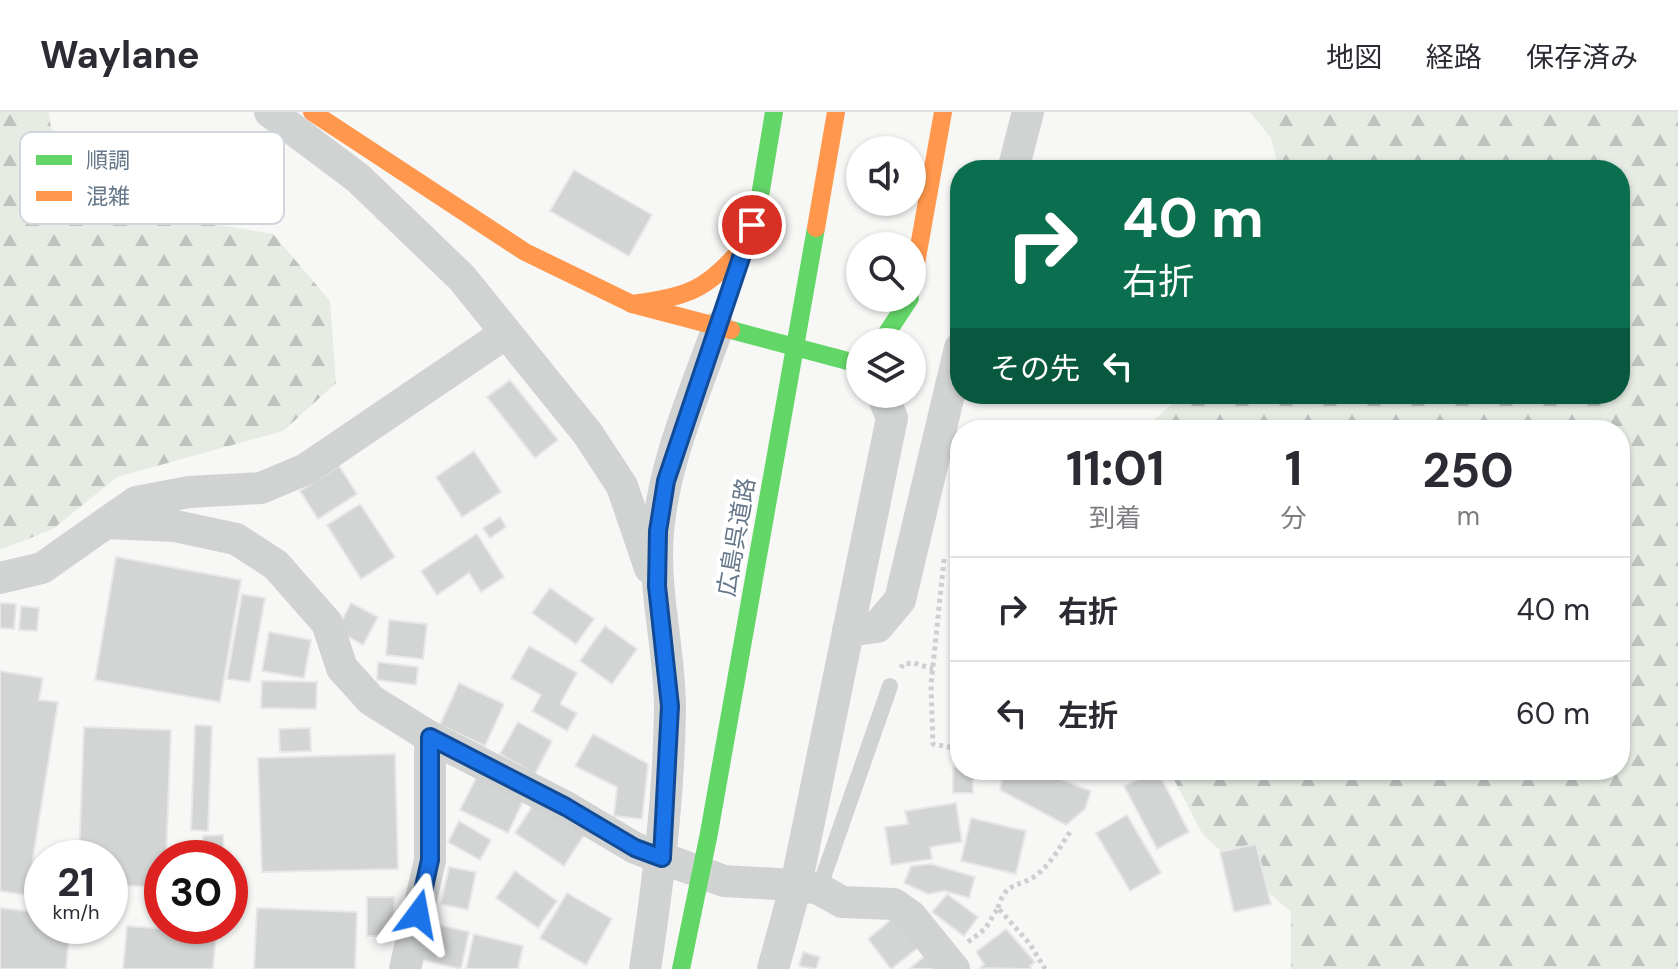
<!DOCTYPE html>
<html lang="ja">
<meta charset="utf-8">
<style>
:root{--surface:#fff;--page:#f2f2f3;--text:#2b2b33;--muted:#7c7c81;--line:#e1e1e2}
body{margin:0;font-family:"DM Sans","Noto Sans JP",sans-serif;background:var(--page);color:var(--text);height:100vh;display:flex;flex-direction:column;font-size:30px;white-space:nowrap}
*{box-sizing:border-box;margin:0}
p{font-size:26px;color:var(--muted)}
.icon{flex:none;width:44px;height:44px;fill:none;stroke:currentColor;stroke-width:2;stroke-linecap:round;stroke-linejoin:round}
.map{position:relative;flex:1;overflow:hidden}
.details{position:absolute;left:950px;top:308px;width:680px;height:360px;display:flex;flex-direction:column;background:var(--surface);border-radius:32px;box-shadow:0 2px 6px #0004}
.details>*{flex:none}
.banner{position:absolute;left:950px;top:48px;width:680px;height:244px;border-radius:32px;box-shadow:0 2px 6px #0004;background:#0b6e4f;color:#fff;overflow:hidden}
.tools{position:absolute;left:846px;top:24px;display:grid;gap:16px}
.tools a{display:grid;place-items:center;width:80px;height:80px;border-radius:50%;background:var(--surface);box-shadow:0 2px 6px #0004;font-size:40px}
.speed{position:absolute;left:24px;top:728px;display:flex;gap:16px;font-size:40px;font-weight:700;text-align:center}
.speed>*{display:grid;place-content:center;width:104px;height:104px;border-radius:50%;background:var(--surface);box-shadow:0 2px 6px #0004;line-height:1}
.speed small{font-size:20px;font-weight:400}
.speed .limit{border:12px solid #d22;background:#fff;color:#111}
.pin{position:absolute;display:grid;place-items:center;width:68px;height:68px;color:#fff;margin:-34px;border:4px solid #fff;border-radius:50%;box-shadow:0 2px 8px #0007}
.me{position:absolute;width:88px;margin:-44px;rotate:13deg;stroke-linejoin:round;filter:drop-shadow(0 0 6px #0008)}
.turn{display:flex;align-items:center;gap:28px;height:168px;padding:0 40px;font-size:36px}
.turn .icon{width:104px;height:104px;stroke-width:2.5}
.turn b{display:block;font-size:56px;line-height:68px}
.then{display:flex;align-items:center;height:76px;padding:0 40px;background:#0003;gap:16px;font-size:30px}
.eta{display:flex;justify-content:space-evenly;align-items:center;height:136px;text-align:center}
.eta b{font-size:48px;font-weight:700;line-height:56px}
ul{padding:0;list-style:none}
li{display:flex;align-items:center;gap:24px;height:104px;padding:0 40px;border-top:2px solid var(--line)}
li div{flex:1}
li b{display:block;font-size:30px}
li em{font-style:normal}
header{display:flex;align-items:center;gap:48px;box-sizing:border-box;height:112px;padding:0 40px;background:var(--surface);border-bottom:2px solid var(--line)}
header strong{font-size:38px}
nav{display:flex;gap:44px;margin-inline-start:auto;font-size:28px}
.map>svg:first-child{display:block}
</style>
<header>
<strong>Waylane</strong>
<nav><a>地図</a><a>経路</a><a>保存済み</a></nav>
</header>
<div class="map">
<svg width="1678" height="857" viewBox="0 0 1678 857">
<defs>
<pattern id="forest-firs" width="22" height="20" patternUnits="userSpaceOnUse" patternTransform="scale(2)"><rect width="22" height="20" fill="#e6ebe4"/><path d="M5 1l3.5 6h-7zM16 11l3.5 6h-7z" fill="#bec3bf"/></pattern>
</defs>
<rect width="100%" height="100%" fill="#f7f8f6"/>
<g fill="url(#forest-firs)">
<polygon points="0,0 49,0 51,16 101,81 184,107 273,122 330,189 336,271 283,319 117,365 53,417 0,438"/>
<polygon points="1250,0 1678,0 1678,857 1291,857 1291,800 1203,723 1169,658 1620,658 1620,318 1143,318 1183,282 1620,282 1620,58 1279,58 1271,26"/>
</g>
<g fill="#d3d4d4" stroke="#e6e7e6" stroke-width="2">
<polygon points="574,58 652,103 629,144 550,99"/>
<polygon points="510,268 558,328 535,346 487,285"/>
<polygon points="474,339 501,380 462,405 436,365"/>
<polygon points="339,354 357,382 318,407 300,379"/>
<polygon points="360,392 395,445 361,467 327,413"/>
<polygon points="500,405 506,415 490,426 483,416"/>
<polygon points="477,422 504,465 481,480 469,461 437,483 421,459"/>
<polygon points="116,445 241,468 220,590 95,568"/>
<polygon points="550,476 594,507 576,532 532,501"/>
<polygon points="242,482 265,486 250,570 227,567"/>
<polygon points="0,491 16,492 14,517 0,516"/>
<polygon points="351,491 378,505 363,533 337,518"/>
<polygon points="21,494 39,496 37,519 19,518"/>
<polygon points="389,508 427,512 423,547 386,543"/>
<polygon points="605,514 637,537 612,572 580,549"/>
<polygon points="269,520 311,528 304,566 262,559"/>
<polygon points="529,534 577,561 560,592 577,601 567,619 532,599 541,583 511,566"/>
<polygon points="378,550 418,555 416,573 377,568"/>
<polygon points="0,559 43,566 39,588 58,590 27,783 0,779"/>
<polygon points="262,569 317,570 316,597 261,596"/>
<polygon points="459,571 504,592 485,634 440,613"/>
<polygon points="518,610 552,629 535,662 500,642"/>
<polygon points="195,613 212,614 208,719 191,718"/>
<polygon points="84,615 171,618 166,746 162,746 162,775 110,773 110,746 79,746"/>
<polygon points="310,616 311,639 280,640 279,617"/>
<polygon points="593,622 648,652 642,707 614,704 617,675 575,654"/>
<polygon points="395,642 398,757 262,760 258,646"/>
<polygon points="953,655 973,658 973,681 953,681"/>
<polygon points="1004,658 1066,658 1062,668 1091,679 1085,697 1066,713 1000,678"/>
<polygon points="1157,658 1189,720 1157,737 1124,674"/>
<polygon points="479,660 526,683 508,721 460,698"/>
<polygon points="535,690 584,723 564,754 515,721"/>
<polygon points="956,691 962,730 930,735 932,747 891,753 885,715 908,712 905,699"/>
<polygon points="1127,703 1161,761 1130,779 1096,721"/>
<polygon points="971,706 1026,719 1016,762 961,749"/>
<polygon points="459,709 491,728 480,748 448,730"/>
<polygon points="223,723 224,742 204,743 203,724"/>
<polygon points="1256,732 1271,792 1234,800 1220,740"/>
<polygon points="931,752 975,765 969,786 945,779 928,782 904,771 911,754"/>
<polygon points="449,755 476,760 468,798 441,792"/>
<polygon points="515,759 557,789 538,816 496,786"/>
<polygon points="567,781 612,807 586,853 540,826"/>
<polygon points="947,782 978,805 964,824 932,800"/>
<rect x="367" y="785" width="27" height="39"/>
<polygon points="0,796 42,801 42,814 70,814 66,857 0,857"/>
<polygon points="257,796 357,800 355,857 254,857"/>
<polygon points="893,806 919,835 891,857 868,827"/>
<polygon points="426,810 469,820 461,857 418,847"/>
<polygon points="127,814 216,821 213,857 123,857"/>
<polygon points="1006,817 1035,850 1030,854 1032,857 980,856 984,852 976,840"/>
<polygon points="474,822 523,834 518,857 466,857"/>
<polygon points="803,840 820,845 816,857 799,854"/>
<polygon points="926,843 937,857 909,857"/>
</g>
<g fill="none" stroke-linecap="round" stroke-linejoin="round">
<g stroke="#cdcfd0" stroke-width="5" stroke-dasharray="4 4" stroke-linecap="butt">
<polyline points="944,447 931,573 933,632 960,637"/>
<polyline points="901,556 903,552 914,551 933,557"/>
<path d="M998 796C1006 766 1022 777 1040 760 1053 749 1062 731 1072 717"/>
<polyline points="968,830 985,817 998,796 1030,832 1045,857"/>
</g>
<polyline stroke="#d1d3d3" stroke-width="16" points="819,777 890,574"/>
<g stroke="#d1d3d3" stroke-width="32">
<polyline points="270,0 358,66 462,166 588,322 622,374 650,456"/>
<polyline points="1013,58 1028,0"/>
<polyline points="106,411 175,414 236,427 276,453 327,511 342,556 371,588 430,625 566,695 635,736 724,769 796,773 819,777 842,790 894,792 911,804 954,857"/>
<polyline points="0,466 42,456 136,390 189,380 261,376 306,357 506,221"/>
<polyline points="848,519 877,515 900,488 960,236"/>
<polyline points="405,857 430,748 430,625"/>
<path d="M645 857C658 771 669 684 670 596 670 537 653 481 658 420 664 349 695 281 718 215"/>
<polyline points="773,857 796,773 892,306 882,282"/>
</g>
<g stroke="#63d668" stroke-width="18">
<polyline points="718,215 758,96 774,0"/>
<polyline points="731,218 859,252"/>
<polyline points="881,230 910,186"/>
<polyline points="681,857 709,721 816,116"/>
</g>
<g stroke="#ff974d" stroke-width="18">
<polyline points="312,0 525,140 632,192 731,218"/>
<polyline points="816,116 836,0"/>
<polyline points="912,174 943,0"/>
<path d="M632 192C687 184 705 180 742 136"/>
</g>
</g>
<g fill="none" stroke-linecap="round" stroke-linejoin="round">
<g stroke="#114b97" stroke-width="20">
<polyline id="route" points="418,802 430,748 430,625 566,695 635,736 662,746 670,594 657,474 658,419 666,369 752,113"/>
</g>
<use href="#route" stroke="#1a73e8" stroke-width="14"/>
</g>
<g text-anchor="middle" dominant-baseline="central" stroke-width="8" stroke-linejoin="round" paint-order="stroke">
<g font-size="24" fill="#657789" stroke="#fff">
<text transform="translate(736 425) rotate(-80)">広島呉道路</text>
</g>
</g>
<rect x="20" y="20" width="264" height="92" rx="12" fill="#fff" stroke="#d1d6dc" stroke-width="2"/>
<rect x="36" y="43" width="36" height="10" fill="#63d668"/>
<rect x="36" y="79" width="36" height="10" fill="#ff974d"/>
<g font-size="22" fill="#657789">
<text x="86" y="56">順調</text>
<text x="86" y="92">混雑</text>
</g>
</svg>
<div class="tools">
<a><svg class="icon" aria-label="sound" viewBox="0 0 24 24"><path d="M4 9h4l5-4v14l-5-4H4zM17 9q2 3 0 6"/></svg></a>
<a><svg class="icon" aria-label="search" viewBox="0 0 24 24"><circle cx="10" cy="10" r="6"/><path d="M15 15l6 6"/></svg></a>
<a><svg class="icon" aria-label="layers" viewBox="0 0 24 24"><path d="M12 4l9 5-9 5-9-5zM3 14l9 5 9-5"/></svg></a>
</div>
<div class="speed"><div>21<small>km/h</small></div><div class="limit">30</div></div>
<div class="pin" style="left:752px;top:113px;background:#d93025"><svg class="icon" aria-label="arrive" viewBox="0 0 24 24"><path d="M6 21V4h12l-3 4 3 4H6"/></svg></div>
<svg class="me" style="left:418px;top:802px" viewBox="-20 -20 40 40"><path d="M0-17L14 15 0 8-14 15z" fill="#1a73e8" stroke="#fff" stroke-width="4"/></svg>
<div class="banner">
<div class="turn"><svg class="icon" aria-label="right" viewBox="0 0 24 24"><path d="M7 20v-9h11M14 6l5 5-5 5"/></svg><div><b>40 m</b>右折</div></div>
<div class="then">その先<svg class="icon" aria-label="left" viewBox="0 0 24 24"><path d="M17 20v-9H6M10 6l-5 5 5 5"/></svg></div>
</div>
<section class="details">
<div class="eta">
<div><b>11:01</b><p>到着</p></div>
<div><b>1</b><p>分</p></div>
<div><b>250</b><p>m</p></div>
</div>
<ul>
<li><svg class="icon" aria-label="right" viewBox="0 0 24 24"><path d="M7 20v-9h11M14 6l5 5-5 5"/></svg><div><b>右折</b></div><em>40 m</em></li>
<li><svg class="icon" aria-label="left" viewBox="0 0 24 24"><path d="M17 20v-9H6M10 6l-5 5 5 5"/></svg><div><b>左折</b></div><em>60 m</em></li>
</ul>
</section>
</div>
